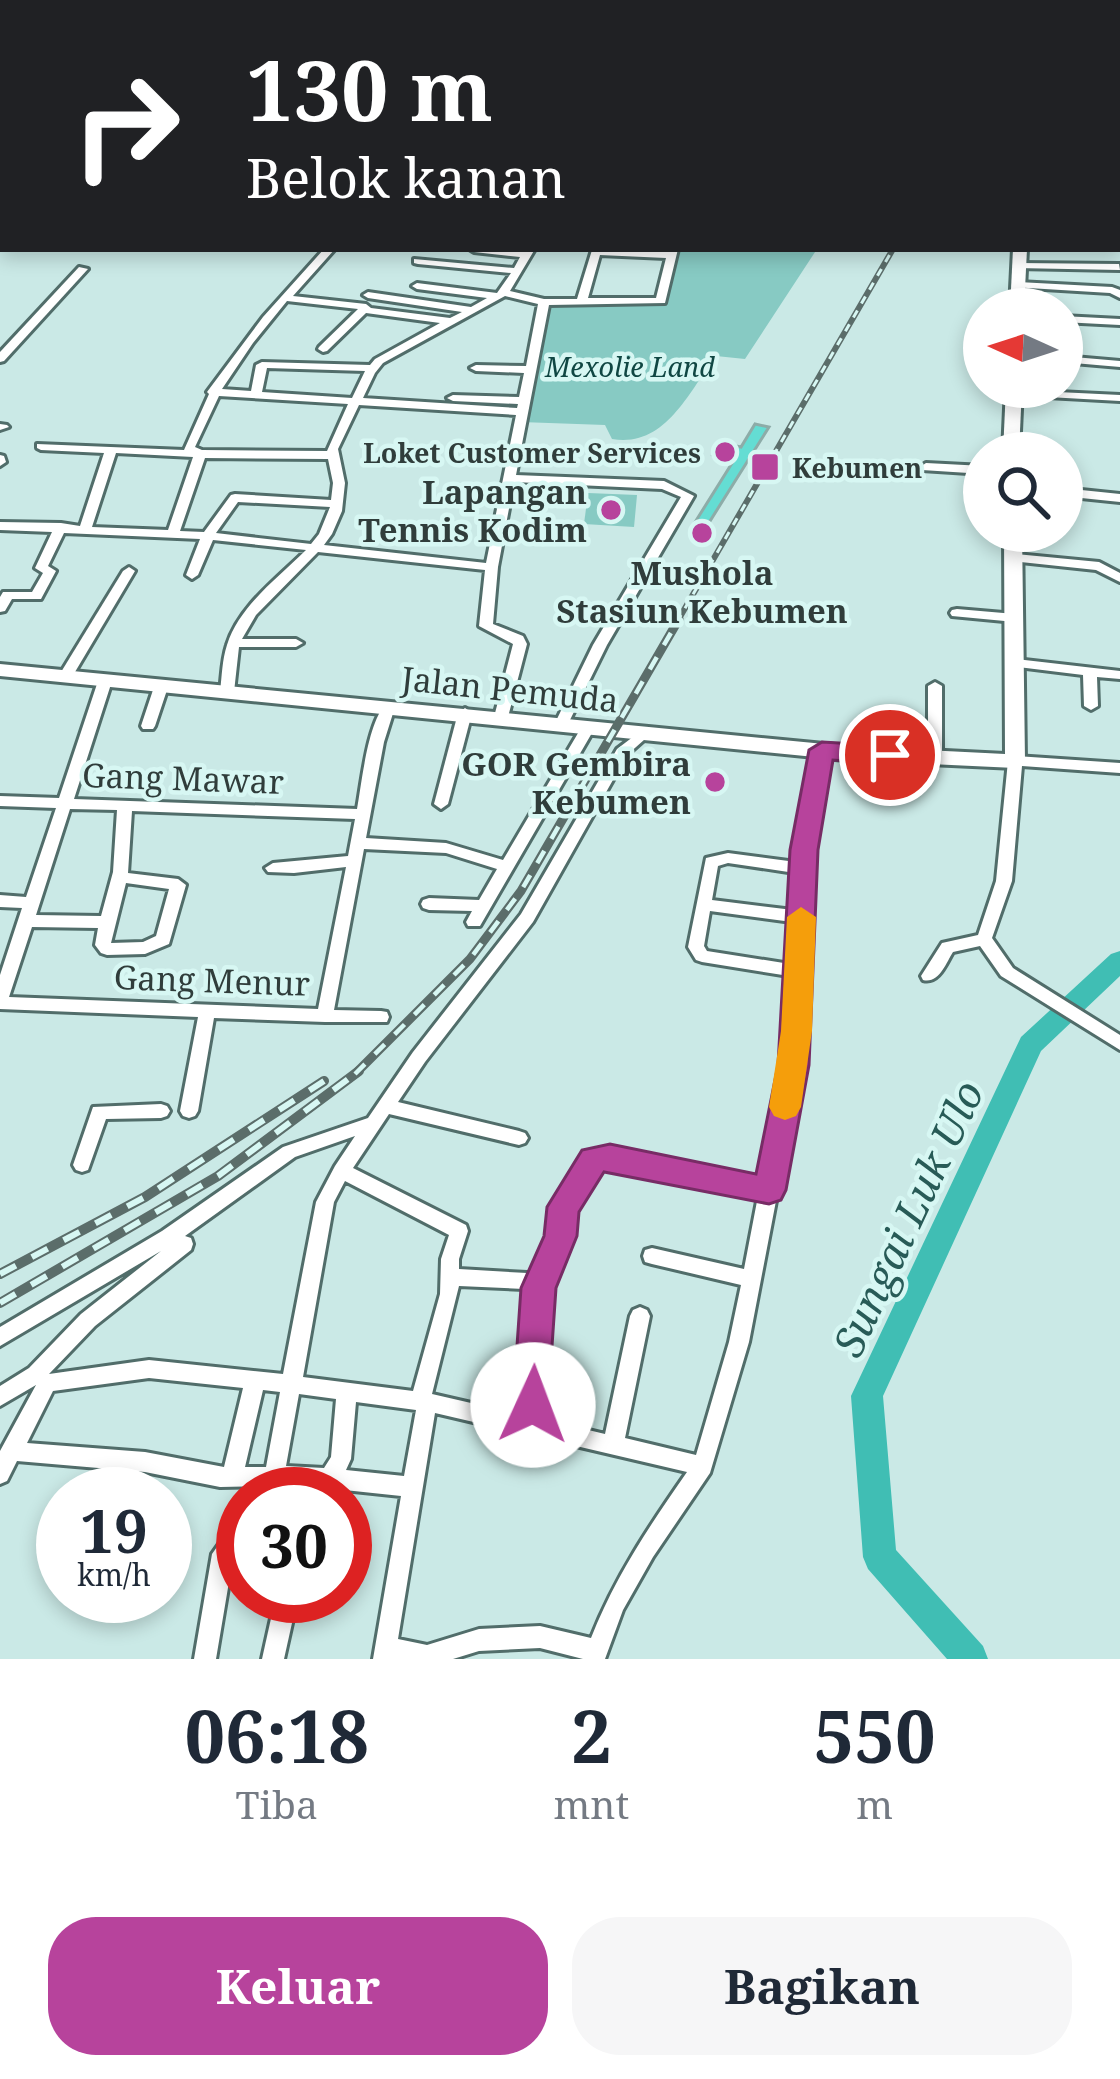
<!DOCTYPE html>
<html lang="id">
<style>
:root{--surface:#fff;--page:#f6f6f7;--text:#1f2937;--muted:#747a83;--accent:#b7439c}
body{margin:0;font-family:"Noto Serif",serif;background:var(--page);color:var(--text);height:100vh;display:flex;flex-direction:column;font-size:45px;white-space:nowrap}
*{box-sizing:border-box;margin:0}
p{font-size:39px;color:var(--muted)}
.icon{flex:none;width:66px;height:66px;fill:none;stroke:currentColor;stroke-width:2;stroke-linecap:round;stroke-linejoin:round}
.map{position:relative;height:1659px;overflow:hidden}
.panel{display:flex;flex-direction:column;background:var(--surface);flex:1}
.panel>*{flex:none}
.hud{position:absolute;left:0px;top:0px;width:1122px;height:252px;box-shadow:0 6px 18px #0003;background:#202124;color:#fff;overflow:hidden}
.needle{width:78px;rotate:273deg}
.tools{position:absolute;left:963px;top:288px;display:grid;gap:24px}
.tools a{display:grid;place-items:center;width:120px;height:120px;border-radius:50%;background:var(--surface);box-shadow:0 6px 18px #0003;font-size:60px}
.speed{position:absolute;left:36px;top:1467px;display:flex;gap:24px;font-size:60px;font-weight:700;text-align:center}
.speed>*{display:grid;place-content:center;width:156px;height:156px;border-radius:50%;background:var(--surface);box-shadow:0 6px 18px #0003;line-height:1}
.speed small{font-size:30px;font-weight:400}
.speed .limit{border:18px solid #d22;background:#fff;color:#111}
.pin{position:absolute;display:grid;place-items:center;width:102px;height:102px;color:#fff;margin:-51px;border:6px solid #fff;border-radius:50%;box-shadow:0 3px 12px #0007}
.me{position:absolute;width:132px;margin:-66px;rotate:2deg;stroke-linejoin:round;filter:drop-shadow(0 0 9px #0008)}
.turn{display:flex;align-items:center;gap:42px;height:252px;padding:0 48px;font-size:54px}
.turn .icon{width:156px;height:156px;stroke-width:2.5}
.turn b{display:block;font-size:84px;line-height:102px}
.eta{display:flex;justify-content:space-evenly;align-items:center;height:204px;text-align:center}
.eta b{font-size:72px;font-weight:700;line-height:84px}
.action{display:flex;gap:24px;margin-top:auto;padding:24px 48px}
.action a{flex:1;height:138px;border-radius:48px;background:var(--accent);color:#fff;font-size:48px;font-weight:700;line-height:138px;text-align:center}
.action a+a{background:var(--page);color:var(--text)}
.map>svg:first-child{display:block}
</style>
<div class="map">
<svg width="1120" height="1659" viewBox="0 0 1120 1659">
<rect width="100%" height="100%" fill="#cae9e6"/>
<g fill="#87cac3">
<path d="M674 249H817L745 359 716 356C688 393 665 448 612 439L605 425 521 422 544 302 664 303Z"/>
<polygon points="588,493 637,495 634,527 584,524"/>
</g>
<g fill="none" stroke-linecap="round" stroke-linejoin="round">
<polygon fill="#40beb4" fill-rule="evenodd" points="1120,951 1120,976 1041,1051 883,1396 896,1550 983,1646 988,1659 947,1659 868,1569 863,1557 851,1396 1021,1037 1111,954"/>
</g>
<polygon fill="#64ddd3" stroke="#8daca8" stroke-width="3" points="755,424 769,427 705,529 692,527 734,460 713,455 721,443 741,447"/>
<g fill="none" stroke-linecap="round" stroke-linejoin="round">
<g stroke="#516d6a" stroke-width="6">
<g id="minor">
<polygon points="376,0 384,0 381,3 373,3"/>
<polygon points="451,0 459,0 457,3 449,3"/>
<polygon points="500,0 508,0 507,3 499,3"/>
<polygon points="541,0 549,0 548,3 540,3"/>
<rect x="782" y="0" width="8" height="3"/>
<rect x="1119" y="26" width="1" height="4"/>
<rect x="1119" y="68" width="1" height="6"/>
<path d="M324 249H335L293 296 366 304 371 308 450 318 462 312 368 298 363 295 368 292 471 307 487 298 417 289 412 286 417 283 497 293 511 273 418 264 414 263V259L514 268 520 257 474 252 469 249 523 252 525 249H535L510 291 544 299H577L592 250 667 252 668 249H678L665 303 549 305 516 475 664 481 694 496 607 645 567 726 562 728 555 723 593 645 681 497 662 489 514 482 498 567 493 624 523 636 527 644 508 717 501 722 494 717 513 644 479 626 485 570 318 552 256 615 242 639H296L303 643 296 647H239L234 692 227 696 220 692C222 676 222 660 227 645 239 606 278 578 306 550L213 540 198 575 192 579 186 575 200 539 64 533 48 566 56 571 41 599H12L5 611 0 612V597L3 592H32L43 573 35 568 52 532 0 530V522L61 523 80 526 104 453 41 450 37 448V444L184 450 209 394 207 392 263 317ZM600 255 666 258 656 298H588ZM505 296 538 304 526 366 476 365 470 368 476 371 524 373 519 397 453 395 447 398 453 401 518 404 517 408 363 398 375 373 383 363ZM287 301 358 309 319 347 318 349 323 352 327 351 366 313 440 323 375 359 370 365 262 362 256 365 251 391 222 389 253 343ZM267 368 365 371 352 398 262 392ZM219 396 348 404 327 451 202 450 195 447ZM359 405 516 415 486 563 324 545 332 534 342 511 345 483 338 449ZM116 453 193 457 168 530 92 527ZM205 458 328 459 333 483 331 500 235 494 231 495 204 532 180 531ZM238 502 330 507 319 534 311 544 216 533Z"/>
<polygon points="1019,263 1119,264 1120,270 1015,268 1015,264"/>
<polygon points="79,267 88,269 4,361 0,362 0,352"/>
<polygon points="1018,282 1112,287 1120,290 1120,298 1110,293 1014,287 1014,283"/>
<polygon points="1062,316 1120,319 1120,325 1062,322"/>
<polygon points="1062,356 1120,361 1120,367 1062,362"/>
<polygon points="1014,390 1120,395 1120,401 1010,395 1008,393"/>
<polygon points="0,424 7,425 9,427 0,430"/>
<polygon points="0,455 4,456 6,462 0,466"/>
<polygon points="926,463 984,466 984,474 922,470 920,467"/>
<polygon points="1062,488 1120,494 1120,502 1062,496"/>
<polygon points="1015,554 1099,562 1120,573 1120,582 1096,570 1011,561 1011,555"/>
<polygon points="129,567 135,571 72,677 65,681 60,680 58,677 123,571"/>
<polygon points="957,609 1015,614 1022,618 1015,622 952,616 950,613 952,610"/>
<polygon points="1015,659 1120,671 1120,679 1097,677 1098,706 1091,710 1084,706 1083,675 1010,666 1008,663 1010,660"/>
<path d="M105 677 112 681 74 799 357 809C362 782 368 718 388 702L395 707 384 742 366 838 446 843 503 860 584 723H594L596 726 480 926H468L466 922 472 911 429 910 423 908 421 904 423 900 429 898 479 900 497 869 446 853 364 849 334 1010 381 1011 387 1012 389 1017 387 1022H325L214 1018 198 1111 195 1116 189 1118 183 1116 180 1111 198 1017 0 1009V975L22 908 0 907V895L26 897 56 808 0 806V796L59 798 98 681ZM70 809 117 810 113 872 101 916 36 915ZM132 811 355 819 348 856 273 863 265 868 268 872 294 873 346 867 318 1009 9 997 32 927 98 928 95 945 101 953 107 955 145 954 169 944 186 885 178 879 128 873ZM126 883 169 889 156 936 143 942 111 943Z"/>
<polygon points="935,682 942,686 942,757 935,762 928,757 928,686"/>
<polygon points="161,683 168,687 155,726 153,729 143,729 141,726 154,687"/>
<polygon points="465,708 472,713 448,804 441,809 434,804 458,713"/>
<path d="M646 727 653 732 627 755 533 922 425 1062 398 1102 519 1131 525 1133 528 1138 525 1143 519 1145 389 1114 353 1168 466 1225 468 1231 459 1259V1269L527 1273 534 1275 552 1236 554 1207 573 1185 591 1152 597 1150 761 1181 784 1065 789 976 702 962 696 960 688 947 706 858 728 853 796 862 815 750 817 747H827L829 750 812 850 802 1065 749 1342 710 1473 653 1557 623 1610 605 1659H583L540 1648 479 1651 453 1659H373L401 1496 335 1489 332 1494H311L314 1487 283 1486 281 1494H261L262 1486 220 1487 145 1472 17 1461 7 1481 0 1484V1451L36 1385 0 1406V1386L29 1368 81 1314 161 1251 0 1346V1327L162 1231 283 1147 368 1118 413 1052 521 914 617 749ZM728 863 795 873 793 910 712 900 718 866ZM710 911 792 922 790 964 707 951 704 946ZM355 1136 335 1166 316 1202 283 1374 149 1360 49 1374 95 1326 191 1250 193 1244 191 1238 185 1236 295 1157ZM602 1165 758 1196 744 1269 652 1248 645 1250 643 1256 645 1262 652 1264 741 1285 729 1342 696 1455 625 1438 650 1316 647 1310 640 1307 633 1310 630 1316 605 1434 538 1418 551 1369 545 1346 547 1288 570 1236 572 1210 585 1195ZM345 1181 449 1235 441 1259 440 1294 413 1391 303 1377 334 1202ZM459 1286 524 1289 528 1292 525 1346 531 1369 519 1414 432 1394ZM149 1378 243 1388 224 1467 145 1452 27 1443 53 1391ZM263 1390 280 1392 266 1467H245ZM299 1394 336 1399 331 1457 324 1468 286 1466ZM356 1402 416 1410 404 1476 346 1470 351 1459ZM435 1413 687 1472C650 1525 615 1577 591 1638L540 1626 479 1629 427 1645 398 1639Z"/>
<path d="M1015 756 1120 763V773L1022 766 1012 881 992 938 1013 968 1120 1035V1050L1001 976 980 946 953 952C946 963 939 984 923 980L921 976 942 943 978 935 996 881 1008 761Z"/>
<polygon points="161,1104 167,1106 170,1111 167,1116 161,1118 106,1119 88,1170 82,1172 76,1170 73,1165 93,1107"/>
<polygon points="243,1517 243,1544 233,1558 216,1659 194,1659 212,1554 236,1520"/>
<polygon points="276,1596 298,1596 284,1659 262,1659"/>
</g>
</g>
<g stroke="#516d6a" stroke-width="6">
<g id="secondary">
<polygon points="89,0 101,0 87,3"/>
<polygon points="560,0 615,0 620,3 565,3"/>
<polygon points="1120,7 1120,14 1119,14 1119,7"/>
<polygon points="3,115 3,125 0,126 0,116"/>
<rect x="1119" y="224" width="1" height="8"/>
<polygon points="3,230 3,238 0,239 0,231"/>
<polygon points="1013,249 1027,249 1024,309 1010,309"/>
<polygon points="1006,387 1022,387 1019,453 1003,453"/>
<polygon points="1004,531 1022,531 1025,761 1015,768 845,760 0,676 0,664 845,746 1005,754"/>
</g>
</g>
<use href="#minor" fill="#fff" fill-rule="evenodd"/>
<use href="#secondary" fill="#fff" fill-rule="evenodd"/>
<g stroke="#5b6d6a" stroke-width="6">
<polyline id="rail-far2" points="677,622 893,249"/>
</g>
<g stroke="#5b6d6a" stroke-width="9">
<polyline id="rail-far1" points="355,1074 470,959 521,891 679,619"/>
</g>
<g stroke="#5b6d6a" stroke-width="10">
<g id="rail">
<polyline points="0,1274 145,1197 324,1081"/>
<polyline points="0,1303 218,1176 359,1071"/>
</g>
</g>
<use href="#rail-far2" stroke="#d7f7f3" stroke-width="3" stroke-dasharray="8" stroke-linecap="butt"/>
<use href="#rail-far1" stroke="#d7f7f3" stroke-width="4.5" stroke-dasharray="14" stroke-linecap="butt"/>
<use href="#rail" stroke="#d7f7f3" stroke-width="6" stroke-dasharray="18" stroke-linecap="butt"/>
</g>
<polygon fill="#b7439c" stroke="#772c65" stroke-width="3" points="822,742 890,746 903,755 890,764 833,760 818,850 809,1065 786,1190 781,1200 769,1204 604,1172 579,1212 577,1236 556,1288 552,1346 558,1369 546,1417 533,1422 520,1417 515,1405 523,1369 517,1346 521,1288 544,1236 547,1207 582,1150 610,1144 756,1174 778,1065 790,850 809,750"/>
<polygon fill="#f59e0b" points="801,907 816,917 812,1031 801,1107 796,1116 785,1120 774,1116 769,1107 781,1031 787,917"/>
<g fill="#b7439c" stroke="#d7f7f3" stroke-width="4.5">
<circle cx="725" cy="452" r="12"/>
<rect x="750" y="452" width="30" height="30" rx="6"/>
<circle cx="611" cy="510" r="12"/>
<circle cx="702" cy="533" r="12"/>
<circle cx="715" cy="782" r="12"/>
</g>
<g text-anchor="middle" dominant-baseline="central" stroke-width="9" stroke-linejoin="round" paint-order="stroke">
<g font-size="27" font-style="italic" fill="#104743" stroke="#d7f7f3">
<text x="630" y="366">Mexolie Land</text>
</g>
<g font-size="27" font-weight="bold" fill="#303d3b" stroke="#d7f7f3" text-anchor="end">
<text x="701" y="452">Loket Customer Services</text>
<text x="792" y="467" text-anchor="start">Kebumen</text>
</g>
<g font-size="33" font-weight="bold" fill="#303d3b" stroke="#d7f7f3" text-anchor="end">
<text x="587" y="491">Lapangan<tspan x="587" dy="38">Tennis Kodim</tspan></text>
<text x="702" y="572" text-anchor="middle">Mushola<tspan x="702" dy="38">Stasiun Kebumen</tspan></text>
<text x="691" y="763">GOR Gembira<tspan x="691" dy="38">Kebumen</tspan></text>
</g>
<g font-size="33" fill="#303d3b" stroke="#d7f7f3">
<text transform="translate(510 689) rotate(6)">Jalan Pemuda</text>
<text transform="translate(183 778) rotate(2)">Gang Mawar</text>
<text transform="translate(212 980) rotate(2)">Gang Menur</text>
</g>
<g font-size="42" font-style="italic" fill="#285b57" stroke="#d7f7f3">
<text transform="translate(907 1218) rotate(-65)">Sungai Luk Ulo</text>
</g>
</g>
</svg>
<div class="tools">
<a><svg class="needle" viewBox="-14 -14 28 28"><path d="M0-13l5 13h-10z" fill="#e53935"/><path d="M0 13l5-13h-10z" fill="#747a83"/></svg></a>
<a><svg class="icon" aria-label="search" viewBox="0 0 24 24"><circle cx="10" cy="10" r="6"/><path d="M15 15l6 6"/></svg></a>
</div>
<div class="speed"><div>19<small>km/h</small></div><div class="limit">30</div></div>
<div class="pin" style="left:890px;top:755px;background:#d93025"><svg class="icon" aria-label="arrive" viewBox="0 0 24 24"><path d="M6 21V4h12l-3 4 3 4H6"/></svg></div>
<svg class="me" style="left:533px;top:1405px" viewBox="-20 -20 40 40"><circle r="19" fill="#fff"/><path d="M0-13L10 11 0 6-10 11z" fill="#b7439c"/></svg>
<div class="hud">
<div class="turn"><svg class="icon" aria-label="right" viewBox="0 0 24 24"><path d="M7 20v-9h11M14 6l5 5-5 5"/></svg><div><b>130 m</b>Belok kanan</div></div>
</div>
</div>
<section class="panel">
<div class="eta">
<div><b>06:18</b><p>Tiba</p></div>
<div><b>2</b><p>mnt</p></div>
<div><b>550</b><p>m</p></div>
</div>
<div class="action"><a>Keluar</a><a>Bagikan</a></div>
</section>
